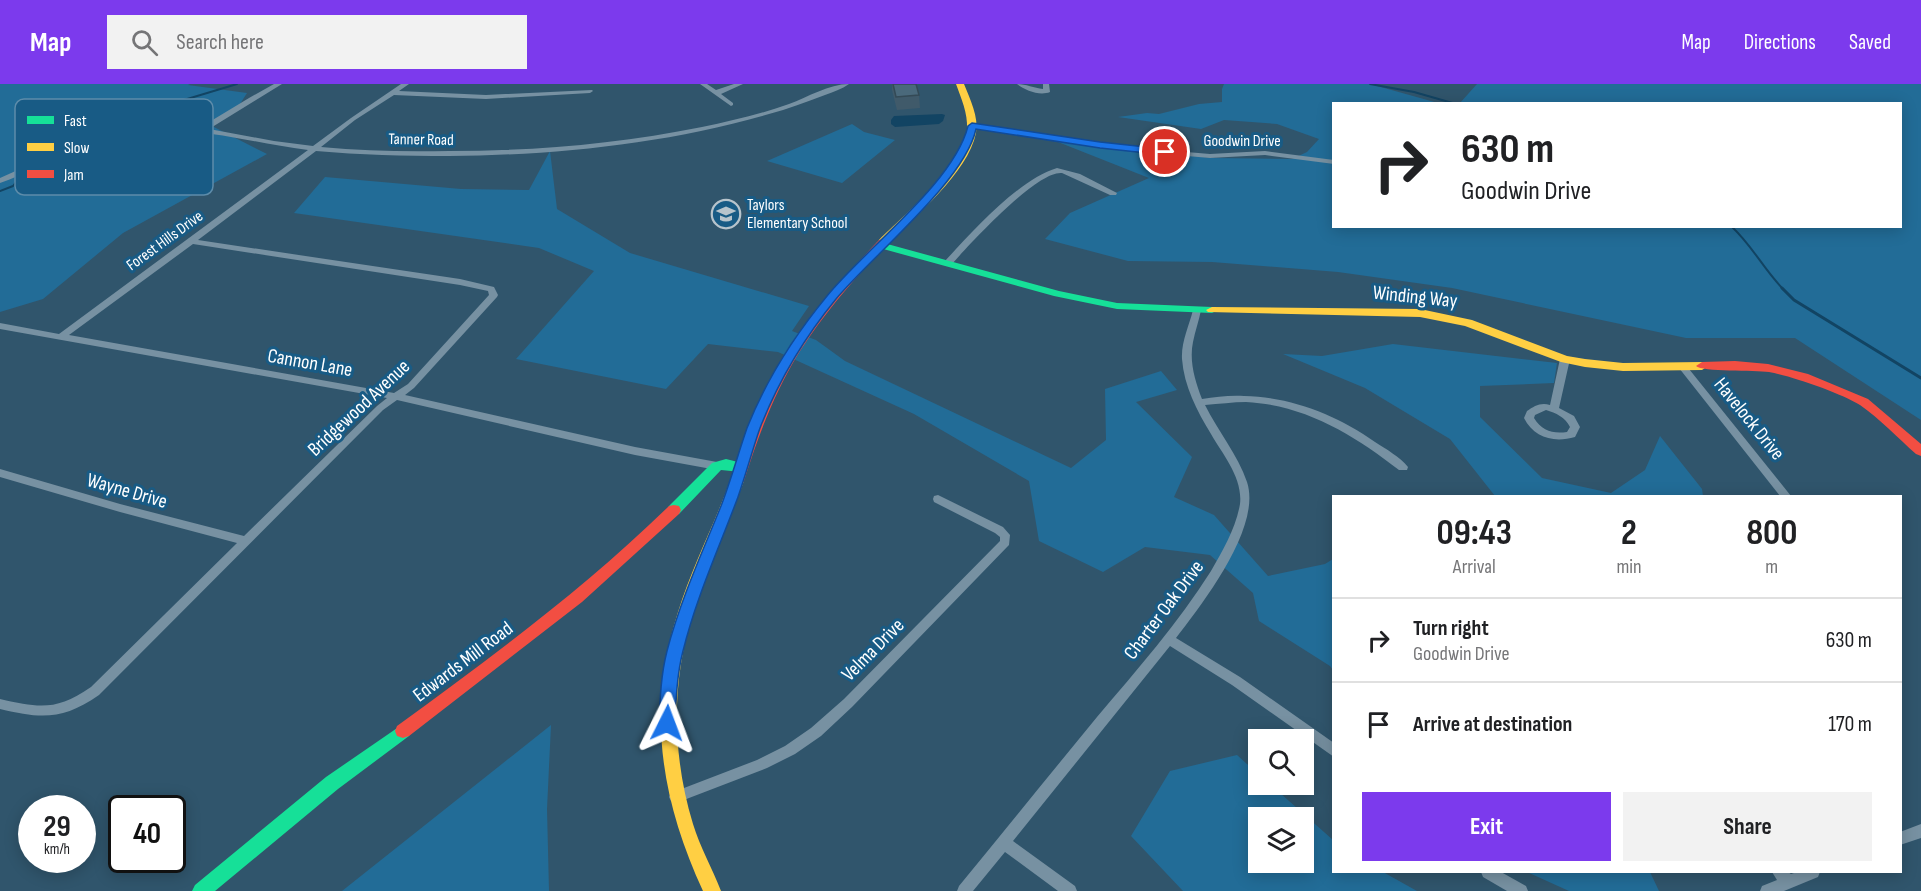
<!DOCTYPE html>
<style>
:root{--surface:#fff;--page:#f2f2f2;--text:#202124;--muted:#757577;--line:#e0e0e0;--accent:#7c3aed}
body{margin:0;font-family:"Sofia Sans Condensed",sans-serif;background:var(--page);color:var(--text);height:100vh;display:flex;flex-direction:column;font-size:22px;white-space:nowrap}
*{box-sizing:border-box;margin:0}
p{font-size:20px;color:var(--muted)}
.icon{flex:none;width:33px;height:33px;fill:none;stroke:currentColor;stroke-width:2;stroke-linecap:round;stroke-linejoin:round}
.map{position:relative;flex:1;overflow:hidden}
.drawer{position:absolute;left:1332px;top:411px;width:570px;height:378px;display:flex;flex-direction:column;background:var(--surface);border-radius:0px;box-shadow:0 3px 15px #0003}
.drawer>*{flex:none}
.hud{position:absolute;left:1332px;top:18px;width:570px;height:126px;border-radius:0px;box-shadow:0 3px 15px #0003;background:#fff;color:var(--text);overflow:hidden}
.fabs{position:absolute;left:1248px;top:645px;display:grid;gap:12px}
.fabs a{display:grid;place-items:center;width:66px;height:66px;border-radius:0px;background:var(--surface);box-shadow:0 3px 15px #0003;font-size:30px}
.speed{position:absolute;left:18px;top:711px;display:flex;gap:12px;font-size:30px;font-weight:700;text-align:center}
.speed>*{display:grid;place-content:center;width:78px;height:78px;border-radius:50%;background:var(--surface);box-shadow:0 3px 15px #0003;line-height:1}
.speed small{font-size:15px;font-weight:400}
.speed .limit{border:3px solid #111;border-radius:9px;background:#fff;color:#111}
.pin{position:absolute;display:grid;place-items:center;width:51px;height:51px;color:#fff;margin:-26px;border:3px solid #fff;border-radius:50%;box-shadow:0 2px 6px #0007}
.me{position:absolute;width:66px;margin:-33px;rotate:3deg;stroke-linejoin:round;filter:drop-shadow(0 0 4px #0008)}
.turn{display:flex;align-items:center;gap:21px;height:126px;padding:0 30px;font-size:27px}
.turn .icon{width:78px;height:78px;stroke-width:2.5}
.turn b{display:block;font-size:42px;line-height:51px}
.eta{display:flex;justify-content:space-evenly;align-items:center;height:102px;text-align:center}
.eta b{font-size:36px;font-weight:700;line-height:42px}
.action{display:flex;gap:12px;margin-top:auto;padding:12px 30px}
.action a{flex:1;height:69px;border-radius:0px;background:var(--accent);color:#fff;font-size:24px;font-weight:700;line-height:69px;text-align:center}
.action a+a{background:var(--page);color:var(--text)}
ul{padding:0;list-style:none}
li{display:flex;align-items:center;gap:18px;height:84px;padding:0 30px;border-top:2px solid var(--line)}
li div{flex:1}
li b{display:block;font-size:22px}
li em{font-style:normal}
header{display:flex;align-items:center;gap:36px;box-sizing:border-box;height:84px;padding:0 30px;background:var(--accent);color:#fff}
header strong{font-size:28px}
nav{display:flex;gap:33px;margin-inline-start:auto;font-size:21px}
.search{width:420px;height:54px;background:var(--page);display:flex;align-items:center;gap:15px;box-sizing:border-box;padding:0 21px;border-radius:0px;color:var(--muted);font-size:22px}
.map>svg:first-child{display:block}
</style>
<header>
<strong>Map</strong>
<div class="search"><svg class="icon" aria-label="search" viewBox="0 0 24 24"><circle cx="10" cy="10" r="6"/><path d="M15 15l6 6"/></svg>Search here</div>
<nav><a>Map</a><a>Directions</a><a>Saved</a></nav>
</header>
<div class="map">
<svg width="1921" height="807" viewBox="0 0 1921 807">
<rect width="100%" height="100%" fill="#30556c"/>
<g fill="#226c97" fill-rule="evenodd">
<polygon points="0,0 190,0 188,1 247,9 235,28 212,42 267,70 123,149 43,215 0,228"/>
<polygon points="1224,0 1370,0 1438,19 1334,20 1334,142 1900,142 1900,20 1460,19 1477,0 1921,0 1921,336 1795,254 1686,254 1452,204 1338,188 1212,178 1128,177 1045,155 1070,129 1149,94 1053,56 1211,74 1292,75 1307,68 1319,55 1277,40 1224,36 1201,45 1118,33 1147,29 1159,30 1199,20 1222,18 1222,5"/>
<polygon points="852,40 864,48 895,56 842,99 767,77"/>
<polygon points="550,67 557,125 630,169 809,222 792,247 816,256 845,277 1071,384 1106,356 1105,305 1161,287 1177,306 1136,318 1192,373 1174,413 1214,431 1268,492 1325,480 1333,475 1333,586 1330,582 1259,537 1253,509 1210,471 1145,463 1103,488 1039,457 1029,397 914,330 778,268 708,260 666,305 516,275 594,187 539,164 294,129 325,93 461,105 529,106"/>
<polygon points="1393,260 1557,279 1554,299 1480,302 1480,333 1542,394 1611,409 1645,386 1660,352 1702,405 1703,412 1495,412 1450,355 1365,304 1283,270 1322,272"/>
<polygon points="551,641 547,725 549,807 342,807"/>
<path d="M1237 671 1258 690V700L1271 701 1333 756 1334 788H1383L1417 807H1183L1131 752 1170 687ZM1258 734H1304V778H1258Z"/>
<polygon points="1527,788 1650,788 1659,807 1569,807"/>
</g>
<polygon fill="#124463" points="942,30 945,31 943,37 939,40 895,43 891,40 891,36 894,32"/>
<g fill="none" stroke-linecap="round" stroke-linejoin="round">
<g stroke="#124463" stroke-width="2">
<polyline points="1370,0 1414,8 1456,20"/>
<polyline points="30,79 44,64 74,49 237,0"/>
<polyline points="0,107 13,102 24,88"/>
<path d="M1731 142C1752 161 1764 186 1784 206"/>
</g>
<polyline stroke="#124463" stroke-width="3" points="1782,204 1794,216 1921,294"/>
<g fill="#7791a2" fill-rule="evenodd">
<path d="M274 0H282L209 45 274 57 313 62 351 34 401 0H409L399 7 486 11 592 6 593 7 590 9 486 15 394 11 355 36 321 63C364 67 406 68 449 67 534 67 618 60 702 43 731 37 761 30 789 20 808 13 829 0 849 0 842 5 833 8 825 11 806 18 788 25 769 30 665 60 557 71 449 72 404 72 360 71 316 67L198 156 460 195 494 203 498 211 497 213 414 304 405 311 635 363 717 378 722 382 717 386 635 371 397 316 383 326 99 611C63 636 42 635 0 625V615C40 624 56 627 91 603L237 459 120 428 0 393V385L120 420 244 452 377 322 387 314 0 245V239L59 250 308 66C236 57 179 34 105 55 82 62 59 71 37 82 25 88 13 95 0 99V94L78 59 120 47 167 41 201 43 249 14ZM193 160 460 201 488 207 489 211 408 300 394 309 69 251Z"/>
<polygon points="700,0 707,0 716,6 734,0 743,0 721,10 733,19 733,21 731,22"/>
<path d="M1017 0C1026 0 1034 4 1043 5V0H1049L1050 8C1040 12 1026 7 1017 0Z"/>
<polygon points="969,40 1140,64 1210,70 1265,67 1334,76 1334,80 1265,71 1210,74 1140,68 972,44 968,42"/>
<path d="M1057 84 1080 90 1117 109 1116 111H1110L1062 89C1037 86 969 161 951 181H945V177C972 148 1019 95 1057 84Z"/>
<path d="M1197 223 1201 226C1199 237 1195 247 1193 258 1189 277 1195 297 1202 315 1216 313 1230 311 1244 312 1291 313 1337 331 1375 358 1386 365 1400 373 1408 383L1407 386H1399C1354 351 1305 321 1246 318 1233 318 1219 320 1205 321 1218 347 1238 371 1247 398 1262 443 1203 519 1176 554L1240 593 1334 659V673L1232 601 1170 562 1013 757 1075 802 1077 807H1058L1005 768 973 807H957L959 802C1005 746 1051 689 1097 633 1137 586 1178 539 1211 487 1223 466 1236 444 1240 420 1243 394 1223 371 1211 350 1197 327 1184 302 1182 275 1181 258 1189 242 1193 226Z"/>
<path d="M1565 272 1570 275 1559 324 1574 332 1580 343 1575 353C1554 359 1534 354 1524 334L1527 327C1534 322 1541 318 1550 321L1560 275ZM1546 326C1556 329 1565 333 1570 343L1567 348C1553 350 1542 347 1534 334L1535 331Z"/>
<polygon points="1682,279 1685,280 1791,412 1780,412 1679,284 1677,282"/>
<polygon points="938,411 1003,443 1010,451 1009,461 852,623 821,652 795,670 767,684 676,719 671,717 669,713 671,709 757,676 785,662 811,644 844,615 1000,457 1000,453 995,449 934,418 933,415 934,412"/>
<polygon points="1921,740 1921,754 1900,761 1900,748"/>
<polygon points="1481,788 1501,788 1526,802 1528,807 1507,807 1483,793"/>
<polygon points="1772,788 1788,788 1791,790 1797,788 1820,788 1818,793 1784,807 1760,807 1762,802 1777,796"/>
</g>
<g fill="#16e098" fill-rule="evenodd">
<polygon points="880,158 1059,207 1117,219 1212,223 1218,226 1212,229 1117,225 1054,212 876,163 876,159"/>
<polygon points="726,375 746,380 748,383 741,388 721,386 679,430 669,430 667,426 669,422 712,379"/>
<polygon points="403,640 409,642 411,647 409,652 338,705 215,807 192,807 195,801 326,693"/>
</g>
<g fill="#ffcf43" fill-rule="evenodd">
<path d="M956 0H964C970 15 979 33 976 49 968 89 915 132 887 160H879V156C904 131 965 80 967 45 968 29 961 14 956 0Z"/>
<polygon points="1212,223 1420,225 1472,236 1567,272 1585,275 1623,279 1702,278 1708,282 1702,286 1623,287 1585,283 1561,278 1465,242 1420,233 1208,228 1206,226"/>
<path d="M737 392 744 397C728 441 706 484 693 529 671 598 672 671 693 740 700 763 712 784 721 807H703C661 716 646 626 678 528 692 483 714 441 730 397Z"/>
</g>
<g fill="#f24e42" fill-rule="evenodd">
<path d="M883 155 888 158 887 160C855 194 825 228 800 267 775 307 758 352 744 397L742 400H732L730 397C765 294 804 235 879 156Z"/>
<path d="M1735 277 1768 280 1808 290 1868 315 1921 360V372L1916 370C1898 354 1880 335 1860 321 1841 309 1792 292 1769 288 1755 286 1702 288 1696 282L1702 278Z"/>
<path d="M674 421 679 422 681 426 679 430 582 518 409 652 403 654 397 652 395 647 397 642C492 573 585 504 669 422Z"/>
</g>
</g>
<polygon fill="#405a6a" points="892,0 916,0 919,11 920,24 897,26 892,6"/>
<polygon fill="#4a697b" stroke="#344a56" stroke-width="1.5" points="893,0 916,0 919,11 896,13"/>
<path fill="#1a73e8" stroke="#114b97" stroke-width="1.5" d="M972 39 1100 58 1165 65 1170 68 1165 71 1100 64 976 45C965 97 872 172 836 215 804 254 778 298 760 344 752 367 746 390 738 413 719 464 696 514 683 567 677 590 676 615 675 639L673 644 667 646 661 644 659 639C660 615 661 590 667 567 680 517 702 469 721 422 731 396 738 370 747 344 766 296 794 252 827 212 865 165 954 99 968 42Z"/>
<defs>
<g id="school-ring" transform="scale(1.5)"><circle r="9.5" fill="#185b85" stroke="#b7c4cc" stroke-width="1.5"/><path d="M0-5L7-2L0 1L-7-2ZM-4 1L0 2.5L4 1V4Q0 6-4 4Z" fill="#b7c4cc"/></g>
</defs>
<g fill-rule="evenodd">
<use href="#school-ring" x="726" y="130"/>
</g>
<g text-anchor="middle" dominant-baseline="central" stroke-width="6" stroke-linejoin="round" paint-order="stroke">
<g font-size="16" fill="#fff" stroke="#185b85">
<text transform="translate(421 56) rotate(1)">Tanner Road</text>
<text x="1242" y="57">Goodwin Drive</text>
<text transform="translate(165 157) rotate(-36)">Forest Hills Drive</text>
</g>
<g font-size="16" fill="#fff" stroke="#185b85" text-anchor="start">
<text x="747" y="121">Taylors<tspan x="747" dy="18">Elementary School</tspan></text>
</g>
<g font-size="20" fill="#fff" stroke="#185b85">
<text transform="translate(1415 213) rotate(6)">Winding Way</text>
<text transform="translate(310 279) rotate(10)">Cannon Lane</text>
<text transform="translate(359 324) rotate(-43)">Bridgewood Avenue</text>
<text transform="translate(1749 335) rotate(51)">Havelock Drive</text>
<text transform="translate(127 407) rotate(16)">Wayne Drive</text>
<text transform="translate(1164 526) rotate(-53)">Charter Oak Drive</text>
<text transform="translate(873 566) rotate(-45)">Velma Drive</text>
<text transform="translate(463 578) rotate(-37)">Edwards Mill Road</text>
</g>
</g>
<rect x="15" y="15" width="198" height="96" rx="9" fill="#185b85" stroke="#5d8caa" stroke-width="1.5"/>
<rect x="27" y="32" width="27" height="8" fill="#16e098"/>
<rect x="27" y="59" width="27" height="8" fill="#ffcf43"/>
<rect x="27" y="86" width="27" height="8" fill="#f24e42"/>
<g font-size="16" fill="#fff">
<text x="64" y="42">Fast</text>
<text x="64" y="69">Slow</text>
<text x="64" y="96">Jam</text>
</g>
</svg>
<div class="fabs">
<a><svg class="icon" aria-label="search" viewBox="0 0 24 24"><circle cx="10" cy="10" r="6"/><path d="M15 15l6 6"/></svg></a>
<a><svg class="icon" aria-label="layers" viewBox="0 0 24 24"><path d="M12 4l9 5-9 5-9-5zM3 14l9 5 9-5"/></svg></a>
</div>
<div class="speed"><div>29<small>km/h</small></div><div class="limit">40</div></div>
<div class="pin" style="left:1165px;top:68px;background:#d93025"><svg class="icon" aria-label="arrive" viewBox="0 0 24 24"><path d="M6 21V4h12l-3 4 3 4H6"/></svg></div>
<svg class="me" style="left:667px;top:639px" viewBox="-20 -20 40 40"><path d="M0-17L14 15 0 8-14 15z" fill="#1a73e8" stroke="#fff" stroke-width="4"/></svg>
<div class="hud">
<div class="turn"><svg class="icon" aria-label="right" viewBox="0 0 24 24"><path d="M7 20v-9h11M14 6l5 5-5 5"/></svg><div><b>630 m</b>Goodwin Drive</div></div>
</div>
<section class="drawer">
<div class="eta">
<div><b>09:43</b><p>Arrival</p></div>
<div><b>2</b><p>min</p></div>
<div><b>800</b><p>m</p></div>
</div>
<ul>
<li><svg class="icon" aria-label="right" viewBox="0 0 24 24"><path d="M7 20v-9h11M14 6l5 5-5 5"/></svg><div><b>Turn right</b><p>Goodwin Drive</p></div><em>630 m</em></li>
<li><svg class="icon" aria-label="arrive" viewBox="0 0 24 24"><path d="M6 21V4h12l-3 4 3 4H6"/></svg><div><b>Arrive at destination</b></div><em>170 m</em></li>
</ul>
<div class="action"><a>Exit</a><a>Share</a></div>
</section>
</div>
